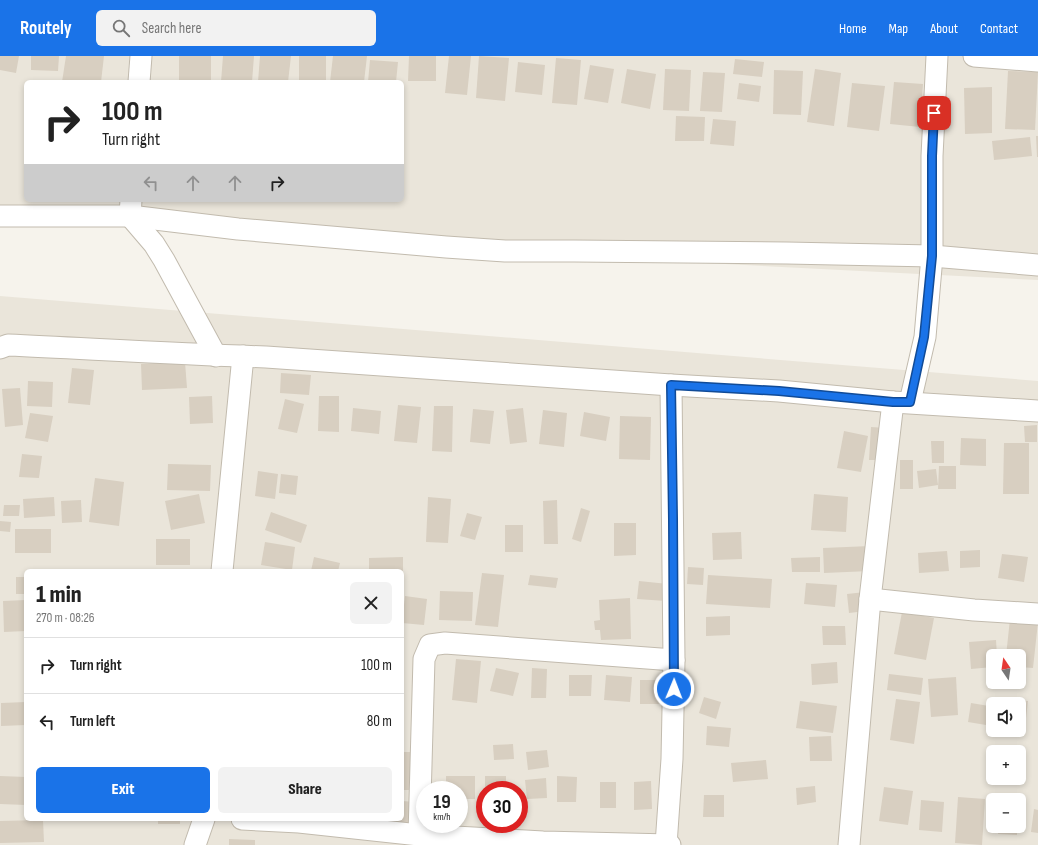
<!DOCTYPE html>
<meta charset="utf-8">
<style>
:root{--surface:#fff;--page:#f2f2f2;--text:#222;--muted:#767676;--line:#e0e0e0;--accent:#1a73e8}
body{margin:0;font-family:"Sofia Sans Condensed",sans-serif;background:var(--page);color:var(--text);height:100vh;display:flex;flex-direction:column;font-size:15px;white-space:nowrap}
*{box-sizing:border-box;margin:0}
p{font-size:13px;color:var(--muted)}
.icon{flex:none;width:22px;height:22px;fill:none;stroke:currentColor;stroke-width:2;stroke-linecap:round;stroke-linejoin:round}
.map{position:relative;flex:1;overflow:hidden}
.sheet{position:absolute;left:24px;top:513px;width:380px;height:252px;display:flex;flex-direction:column;background:var(--surface);border-radius:6px;box-shadow:0 2px 6px #0003}
.sheet>*{flex:none}
.guide{position:absolute;left:24px;top:24px;width:380px;height:122px;border-radius:6px;box-shadow:0 2px 6px #0003;background:#fff;color:var(--text);overflow:hidden}
.needle{width:26px;rotate:347deg}
.buttons{position:absolute;left:986px;top:593px;display:grid;gap:8px}
.buttons a{display:grid;place-items:center;width:40px;height:40px;border-radius:6px;background:var(--surface);box-shadow:0 2px 6px #0003;font-size:20px}
.speed{position:absolute;left:416px;top:725px;display:flex;gap:8px;font-size:20px;font-weight:700;text-align:center}
.speed>*{display:grid;place-content:center;width:52px;height:52px;border-radius:50%;background:var(--surface);box-shadow:0 2px 6px #0003;line-height:1}
.speed small{font-size:10px;font-weight:400}
.speed .limit{border:6px solid #d22;background:#fff;color:#111}
.pin{position:absolute;display:grid;place-items:center;width:34px;height:34px;color:#fff;margin:-17px;border-radius:8px;box-shadow:0 2px 6px #0006}
.me{position:absolute;width:44px;margin:-22px;rotate:1deg;stroke-linejoin:round;filter:drop-shadow(0 0 3px #0008)}
.turn{display:flex;align-items:center;gap:14px;height:84px;padding:0 12px;font-size:18px}
.turn .icon{width:52px;height:52px;stroke-width:2.5}
.turn b{display:block;font-size:28px;line-height:34px}
.lanes{display:flex;align-items:center;height:38px;padding:0 12px;background:#0003;justify-content:center;gap:20px;direction:ltr}
.lanes .off{opacity:.35}
.round{display:grid;place-items:center;flex:none;width:42px;height:42px;border-radius:6px;background:var(--page)}
.overview{display:flex;align-items:center;justify-content:space-between;height:68px;padding:0 12px}
h1{font-size:24px;font-weight:800;line-height:30px}
.cta{display:flex;gap:8px;margin-top:auto;padding:8px 12px}
.cta a{flex:1;height:46px;border-radius:6px;background:var(--accent);color:#fff;font-size:16px;font-weight:800;line-height:46px;text-align:center}
.cta a+a{background:var(--page);color:var(--text)}
ul{padding:0;list-style:none}
li{display:flex;align-items:center;gap:12px;height:56px;padding:0 12px;border-top:1px solid var(--line)}
li div{flex:1}
li b{display:block;font-size:15px}
li em{font-style:normal}
header{display:flex;align-items:center;gap:24px;box-sizing:border-box;height:56px;padding:0 20px;background:var(--accent);color:#fff}
header strong{font-size:19px}
nav{display:flex;gap:22px;margin-inline-start:auto;font-size:14px}
.search{width:280px;height:36px;background:var(--page);display:flex;align-items:center;gap:10px;box-sizing:border-box;padding:0 14px;border-radius:6px;color:var(--muted);font-size:15px}
.map>svg:first-child{display:block}
</style>
<header>
<strong>Routely</strong>
<div class="search"><svg class="icon" aria-label="search" viewBox="0 0 24 24"><circle cx="10" cy="10" r="6"/><path d="M15 15l6 6"/></svg>Search here</div>
<nav><a>Home</a><a>Map</a><a>About</a><a>Contact</a></nav>
</header>
<div class="map">
<svg width="1038" height="789" viewBox="0 0 1038 789">
<rect width="100%" height="100%" fill="#f6f3ec"/>
<g fill="#eae5da" fill-rule="evenodd">
<path d="M0 0H1038V224L529 198 0 160ZM26 26H402V144H26Z"/>
<path d="M0 240 1038 325V789H0ZM26 515H402V763H26ZM993 600H1019V626H993ZM993 648H1019V674H993ZM993 696H1019V722H993ZM425 734H459V768H425ZM485 734H519V768H485ZM993 744H1019V770H993Z"/>
</g>
<g fill="#d8cfc1">
<polygon points="0,0 19,0 16,17 0,14"/>
<polygon points="31,0 59,0 58,15 31,14"/>
<polygon points="66,0 104,0 101,26 62,26"/>
<rect x="179" y="0" width="32" height="26"/>
<polygon points="223,0 254,0 252,26 221,26"/>
<polygon points="260,0 291,0 288,26 258,26"/>
<rect x="299" y="0" width="27" height="26"/>
<polygon points="333,0 367,0 364,26 330,26"/>
<polygon points="409,0 436,0 436,25 408,25"/>
<polygon points="449,0 471,0 467,39 445,37"/>
<polygon points="479,0 509,2 505,45 476,42"/>
<polygon points="556,2 581,4 577,49 552,47"/>
<polygon points="735,3 764,6 762,21 733,18"/>
<polygon points="370,4 398,6 396,26 368,26"/>
<polygon points="518,6 545,9 542,39 515,36"/>
<polygon points="590,9 614,13 608,47 584,43"/>
<polygon points="627,13 656,18 650,53 621,47"/>
<polygon points="665,13 691,14 689,55 663,54"/>
<polygon points="815,13 841,17 834,70 807,66"/>
<polygon points="774,14 803,15 801,59 773,58"/>
<polygon points="1008,15 1038,16 1035,74 1005,73"/>
<polygon points="703,16 725,17 722,56 700,55"/>
<polygon points="894,26 923,28 920,71 890,68"/>
<polygon points="739,27 761,30 759,46 737,43"/>
<polygon points="852,27 885,30 879,75 847,71"/>
<polygon points="992,31 992,77 965,78 964,32"/>
<polygon points="676,60 705,61 704,85 675,85"/>
<polygon points="713,63 736,65 734,90 710,88"/>
<polygon points="1036,80 1038,80 1038,101 1037,101"/>
<polygon points="1030,81 1032,100 994,104 992,85"/>
<polygon points="185,306 187,332 142,334 141,308"/>
<polygon points="72,312 94,314 90,349 68,347"/>
<polygon points="281,317 311,319 309,339 280,337"/>
<polygon points="28,325 53,326 52,351 27,350"/>
<polygon points="20,332 23,369 5,371 2,333"/>
<polygon points="212,340 213,367 190,368 189,341"/>
<polygon points="319,340 339,340 339,376 318,375"/>
<polygon points="285,343 304,348 297,377 278,373"/>
<polygon points="398,349 421,351 417,387 394,385"/>
<polygon points="434,350 453,350 452,396 432,395"/>
<polygon points="353,352 381,355 379,378 351,375"/>
<polygon points="523,352 527,386 510,388 506,354"/>
<polygon points="473,353 494,355 490,388 470,386"/>
<polygon points="543,354 567,357 564,391 539,388"/>
<polygon points="584,356 610,361 606,385 580,380"/>
<polygon points="30,357 53,360 48,386 25,382"/>
<polygon points="620,360 651,361 650,404 619,403"/>
<polygon points="1037,369 1037,386 1025,386 1024,370"/>
<polygon points="871,371 886,372 885,404 869,404"/>
<polygon points="844,375 868,380 861,416 837,412"/>
<polygon points="961,382 986,383 986,410 960,409"/>
<polygon points="931,385 944,385 944,407 932,407"/>
<polygon points="1004,387 1029,387 1029,438 1003,438"/>
<polygon points="22,398 42,400 39,422 19,421"/>
<rect x="900" y="404" width="13" height="29"/>
<polygon points="168,408 211,409 210,435 167,434"/>
<polygon points="939,410 956,410 956,433 938,433"/>
<polygon points="936,413 938,429 919,432 917,415"/>
<polygon points="258,415 278,418 275,443 255,440"/>
<polygon points="281,418 298,420 296,439 279,437"/>
<polygon points="95,422 124,426 119,470 89,466"/>
<polygon points="199,438 205,467 171,474 165,445"/>
<polygon points="814,438 848,441 846,476 811,474"/>
<polygon points="54,441 55,460 24,462 23,443"/>
<polygon points="428,441 451,443 448,487 426,486"/>
<polygon points="81,444 82,466 62,467 61,445"/>
<polygon points="557,444 558,488 544,488 543,445"/>
<polygon points="4,449 20,449 19,460 3,460"/>
<polygon points="581,452 590,455 581,486 572,483"/>
<polygon points="271,456 307,469 301,487 265,474"/>
<polygon points="467,457 482,461 475,484 460,480"/>
<polygon points="0,465 11,466 10,476 0,475"/>
<polygon points="614,467 636,467 636,499 614,500"/>
<rect x="505" y="469" width="18" height="27"/>
<rect x="15" y="473" width="36" height="24"/>
<polygon points="741,476 742,503 713,504 712,477"/>
<rect x="156" y="483" width="34" height="26"/>
<polygon points="265,486 295,491 292,514 261,509"/>
<polygon points="870,490 870,515 824,517 823,492"/>
<polygon points="980,494 980,511 960,512 960,495"/>
<polygon points="947,495 949,515 919,517 918,497"/>
<polygon points="1002,498 1028,501 1024,526 998,522"/>
<polygon points="314,501 340,507 338,515 311,515"/>
<polygon points="403,501 403,515 369,515 369,502"/>
<polygon points="820,501 820,516 792,516 791,502"/>
<polygon points="688,511 704,512 703,529 687,528"/>
<polygon points="482,517 504,519 498,571 475,569"/>
<polygon points="530,519 558,522 556,532 528,529"/>
<polygon points="708,519 772,523 770,552 706,548"/>
<rect x="16" y="521" width="10" height="17"/>
<polygon points="639,525 668,528 666,545 637,543"/>
<polygon points="806,527 837,529 835,551 804,548"/>
<polygon points="440,535 473,536 472,565 439,564"/>
<polygon points="865,536 866,555 849,557 847,538"/>
<polygon points="405,540 427,543 424,569 402,567"/>
<polygon points="630,542 631,583 601,584 600,574 595,574 594,565 600,564 599,544"/>
<polygon points="26,544 26,575 4,576 3,545"/>
<polygon points="902,556 934,562 926,604 894,598"/>
<polygon points="730,560 730,579 706,580 706,561"/>
<polygon points="1010,563 1038,566 1033,612 1019,611 1019,600 1006,600"/>
<polygon points="822,570 845,570 846,589 823,589"/>
<polygon points="996,584 997,600 993,600 993,611 971,613 969,586"/>
<polygon points="456,603 481,605 477,647 452,644"/>
<polygon points="837,606 838,627 812,629 811,608"/>
<polygon points="496,612 519,617 513,640 490,635"/>
<polygon points="532,612 547,613 546,642 531,642"/>
<polygon points="889,618 923,622 921,639 887,634"/>
<polygon points="569,619 592,619 591,640 569,640"/>
<polygon points="606,619 632,621 630,646 604,644"/>
<polygon points="956,621 958,659 931,661 928,623"/>
<rect x="640" y="624" width="22" height="24"/>
<polygon points="704,641 721,646 716,663 699,657"/>
<polygon points="896,643 920,646 914,688 890,684"/>
<polygon points="1009,643 1028,645 1024,679 1005,677 1006,674 1019,674 1019,648 1009,648"/>
<polygon points="800,645 837,650 833,677 796,672"/>
<polygon points="26,646 26,669 1,670 1,647"/>
<polygon points="971,647 989,650 986,669 968,666"/>
<polygon points="707,670 731,672 729,691 706,689"/>
<polygon points="831,680 832,705 810,705 809,681"/>
<polygon points="513,688 514,703 494,704 493,689"/>
<polygon points="547,694 549,711 528,714 526,696"/>
<rect x="402" y="696" width="9" height="38"/>
<polygon points="766,704 768,723 733,726 731,707"/>
<polygon points="0,720 26,721 26,749 0,748"/>
<polygon points="446,720 475,720 475,743 459,743 459,734 446,734"/>
<rect x="485" y="720" width="21" height="14"/>
<polygon points="557,720 577,721 576,746 557,746"/>
<polygon points="546,722 547,742 527,743 525,724"/>
<polygon points="651,725 652,753 634,754 634,726"/>
<rect x="600" y="726" width="16" height="26"/>
<polygon points="815,730 816,746 797,749 796,732"/>
<polygon points="884,731 913,735 908,769 879,765"/>
<polygon points="704,739 724,739 724,761 703,761"/>
<polygon points="958,741 985,743 982,789 955,787"/>
<polygon points="921,744 944,746 942,776 919,774"/>
<polygon points="402,745 416,746 414,769 368,763 402,763"/>
<polygon points="1034,753 1038,754 1038,777 1031,776"/>
<rect x="158" y="763" width="22" height="5"/>
<polygon points="43,764 44,786 0,787 0,765"/>
<polygon points="999,770 1017,770 1017,779 998,778"/>
<polygon points="229,783 255,784 255,789 229,789"/>
</g>
<g fill="none" stroke-linecap="round" stroke-linejoin="round">
<g stroke="#c2bbae" stroke-width="23">
<g id="minor">
<polyline points="974,0 1038,5"/>
<polyline points="139,26 141,0"/>
<polyline points="131,144 130,160 154,188 164,204 216,300"/>
<polyline points="0,160 130,160 238,173 446,191 505,195 574,195 787,197 932,200 1038,209"/>
<path d="M0 292 8 289C94 293 180 298 266 301L671 329 779 335 893 346 1038 355"/>
<polyline points="910,346 925,281 932,200 932,100 937,0"/>
<polyline points="222,515 243,300"/>
<polyline points="870,543 974,554 1038,558"/>
<polyline points="242,763 299,766 419,779 543,786 670,789"/>
<polyline points="419,779 424,603 430,589 445,587 674,604"/>
<polyline points="195,789 204,763"/>
<polyline points="666,789 672,703 674,604 671,329"/>
<polyline points="849,789 870,543 893,346"/>
</g>
</g>
<use href="#minor" stroke="#fff" stroke-width="21"/>
</g>
<g fill="none" stroke-linecap="round" stroke-linejoin="round">
<g stroke="#114b97" stroke-width="10">
<polyline id="route" points="674,633 673,463 671,329 779,335 893,346 910,346 924,281 932,200 932,100 934,57"/>
</g>
<use href="#route" stroke="#1a73e8" stroke-width="7"/>
</g>
</svg>
<div class="buttons">
<a><svg class="needle" viewBox="-14 -14 28 28"><path d="M0-13l5 13h-10z" fill="#e53935"/><path d="M0 13l5-13h-10z" fill="#767676"/></svg></a>
<a><svg class="icon" aria-label="sound" viewBox="0 0 24 24"><path d="M4 9h4l5-4v14l-5-4H4zM17 9q2 3 0 6"/></svg></a>
<a>+</a>
<a>−</a>
</div>
<div class="speed"><div>19<small>km/h</small></div><div class="limit">30</div></div>
<div class="pin" style="left:934px;top:57px;background:#d93025"><svg class="icon" aria-label="arrive" viewBox="0 0 24 24"><path d="M6 21V4h12l-3 4 3 4H6"/></svg></div>
<svg class="me" style="left:674px;top:633px" viewBox="-20 -20 40 40"><circle r="17" fill="#1a73e8" stroke="#fff" stroke-width="3"/><path d="M0-11L8 9 0 5-8 9z" fill="#fff"/></svg>
<div class="guide">
<div class="turn"><svg class="icon" aria-label="right" viewBox="0 0 24 24"><path d="M7 20v-9h11M14 6l5 5-5 5"/></svg><div><b>100 m</b>Turn right</div></div>
<div class="lanes"><svg class="icon off" aria-label="left" viewBox="0 0 24 24"><path d="M17 20v-9H6M10 6l-5 5 5 5"/></svg><svg class="icon off" aria-label="ahead" viewBox="0 0 24 24"><path d="M12 20V5M6 11l6-6 6 6"/></svg><svg class="icon off" aria-label="ahead" viewBox="0 0 24 24"><path d="M12 20V5M6 11l6-6 6 6"/></svg><svg class="icon" aria-label="right" viewBox="0 0 24 24"><path d="M7 20v-9h11M14 6l5 5-5 5"/></svg></div>
</div>
<section class="sheet">
<div class="overview"><div><h1>1 min</h1><p>270 m · 08:26</p></div><a class="round"><svg class="icon" aria-label="close" viewBox="0 0 24 24"><path d="M6 6l12 12M18 6L6 18"/></svg></a></div>
<ul>
<li><svg class="icon" aria-label="right" viewBox="0 0 24 24"><path d="M7 20v-9h11M14 6l5 5-5 5"/></svg><div><b>Turn right</b></div><em>100 m</em></li>
<li><svg class="icon" aria-label="left" viewBox="0 0 24 24"><path d="M17 20v-9H6M10 6l-5 5 5 5"/></svg><div><b>Turn left</b></div><em>80 m</em></li>
</ul>
<div class="cta"><a>Exit</a><a>Share</a></div>
</section>
</div>
